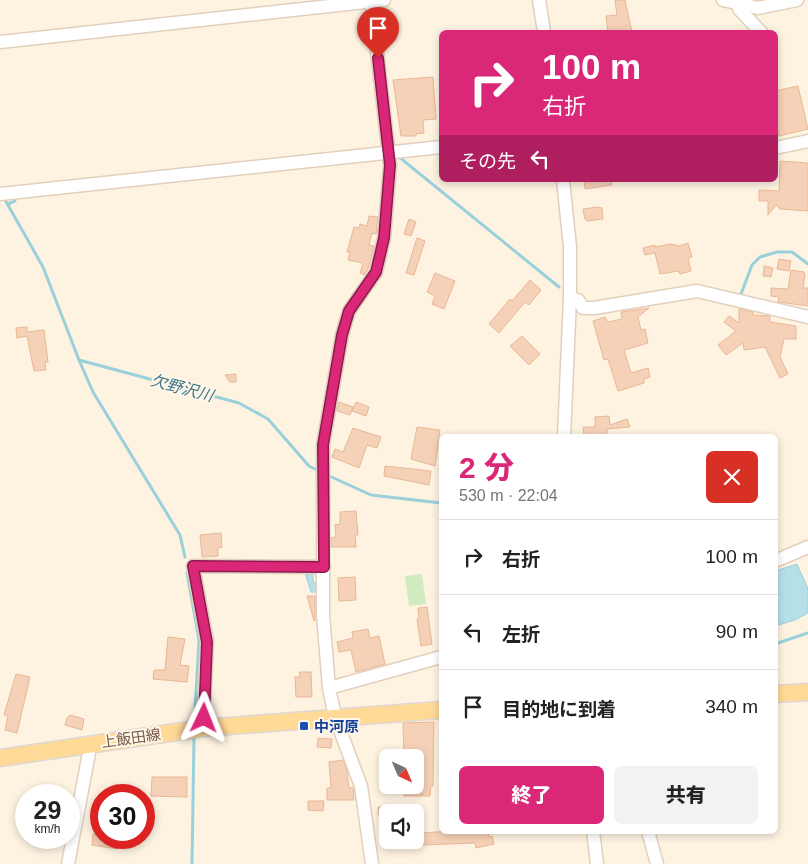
<!DOCTYPE html>
<html lang="ja">
<meta charset="utf-8">
<style>
:root{--surface:#fff;--page:#f2f2f2;--text:#222;--muted:#767676;--line:#e0e0e0;--accent:#db2777}
body{margin:0;font-family:Helvetica,"Noto Sans JP",sans-serif;background:var(--page);color:var(--text);height:100vh;display:flex;flex-direction:column;font-size:19px;white-space:nowrap}
*{box-sizing:border-box;margin:0}
p{font-size:16px;color:var(--muted)}
.icon{flex:none;width:28px;height:28px;fill:none;stroke:currentColor;stroke-width:2;stroke-linecap:round;stroke-linejoin:round}
.map{position:relative;flex:1;overflow:hidden}
.panel{position:absolute;left:439px;top:434px;width:339px;height:400px;display:flex;flex-direction:column;background:var(--surface);border-radius:8px;box-shadow:0 2px 8px #0003}
.panel>*{flex:none}
.banner{position:absolute;left:439px;top:30px;width:339px;height:152px;border-radius:8px;box-shadow:0 2px 8px #0003;background:#db2777;color:#fff;overflow:hidden}
.needle{width:32px;rotate:136deg}
.controls{position:absolute;left:379px;top:749px;display:grid;gap:10px}
.controls a{display:grid;place-items:center;width:45px;height:45px;border-radius:8px;background:var(--surface);box-shadow:0 2px 8px #0003;font-size:25px}
.speed{position:absolute;left:15px;top:784px;display:flex;gap:10px;font-size:25px;font-weight:700;text-align:center}
.speed>*{display:grid;place-content:center;width:65px;height:65px;border-radius:50%;background:var(--surface);box-shadow:0 2px 8px #0003;line-height:1}
.speed small{font-size:12px;font-weight:400}
.speed .limit{border:8px solid #d22;background:#fff;color:#111}
.pin{position:absolute;display:grid;place-items:center;width:42px;height:42px;color:#fff;margin:-51px -21px;border-radius:50% 50% 50% 0;rotate:-45deg;box-shadow:0 0 5px #0007}
.pin .icon{rotate:45deg}
.me{position:absolute;width:55px;margin:-28px;rotate:2deg;stroke-linejoin:round;filter:drop-shadow(0 0 4px #0008)}
.turn{display:flex;align-items:center;gap:18px;height:105px;padding:0 20px;font-size:22px}
.turn .icon{width:65px;height:65px;stroke-width:2.5}
.turn b{display:block;font-size:35px;line-height:42px}
.then{display:flex;align-items:center;height:48px;padding:0 20px;background:#0003;gap:10px;font-size:19px}
.round{display:grid;place-items:center;flex:none;width:52px;height:52px;border-radius:8px;background:var(--page)}
.head{display:flex;align-items:center;justify-content:space-between;height:85px;padding:0 20px}
h1{font-size:30px;font-weight:800;line-height:38px;color:var(--accent)}
.cta{display:flex;gap:10px;margin-top:auto;padding:10px 20px}
.cta a{flex:1;height:58px;border-radius:8px;background:var(--accent);color:#fff;font-size:20px;font-weight:800;line-height:58px;text-align:center}
.cta a+a{background:var(--page);color:var(--text)}
ul{padding:0;list-style:none}
li{display:flex;align-items:center;gap:15px;height:75px;padding:0 20px;border-top:1px solid var(--line)}
li div{flex:1}
li b{display:block;font-size:19px}
li em{font-style:normal}
.map>svg:first-child{display:block}
</style>
<div class="map">
<svg width="808" height="864" viewBox="0 0 808 864">
<rect width="100%" height="100%" fill="#fef3e1"/>
<polygon fill="#d0ecbf" points="422,574 426,604 409,606 405,576"/>
<g fill="#b5e0e8" stroke="#9ad0db">
<polygon points="797,564 808,589 808,613 795,620 775,626 775,571"/>
<polygon points="305,573 313,573 313,582 320,583 320,592 311,592"/>
</g>
<g fill="none" stroke-linecap="round" stroke-linejoin="round">
<g stroke="#9ad0db" stroke-width="3">
<polyline points="399,157 559,287"/>
<polyline points="4,198 43,267 79,360 239,403 268,419 309,466 319,471"/>
<polyline points="8,204 15,201"/>
<polyline points="741,294 752,265 760,257 777,252 792,252 808,264"/>
<polyline points="79,360 93,392 180,535 185,557"/>
<polyline points="327,475 371,495 441,503"/>
<polyline points="187,573 199,640 195,710"/>
<polyline points="775,644 808,633"/>
<polyline points="192,864 194,737"/>
</g>
</g>
<g fill="#f5d1b7" stroke="#e9b796">
<polygon points="615,0 625,0 632,32 608,32 606,16 617,15"/>
<polygon points="433,77 436,119 423,120 424,133 416,134 416,136 401,136 393,80"/>
<polygon points="798,86 808,129 779,136 775,118 775,91"/>
<polygon points="780,161 808,163 808,211 780,209 776,205 768,215 768,201 759,201 759,190 779,191"/>
<polygon points="584,180 611,180 612,185 585,189"/>
<polygon points="598,207 602,208 603,219 587,221 585,219 583,209"/>
<polygon points="369,216 378,217 376,234 372,233 369,245 374,246 368,269 364,275 360,273 363,263 348,260 350,252 347,252 354,227 359,228 360,224 367,226"/>
<polygon points="409,219 416,222 411,236 404,234"/>
<polygon points="417,238 425,241 414,275 406,273"/>
<polygon points="688,243 692,257 688,258 691,271 680,274 678,271 660,274 655,253 645,255 643,248 655,245 655,247 671,244 679,246"/>
<polygon points="779,259 791,261 789,271 777,269"/>
<polygon points="764,266 773,268 771,277 763,276"/>
<polygon points="791,270 804,272 805,275 803,288 808,288 808,306 778,302 779,297 771,296 771,288 788,289"/>
<polygon points="435,273 455,281 444,309 432,304 435,296 427,292"/>
<polygon points="530,280 541,290 529,305 525,302 499,333 489,324 510,299 512,301"/>
<polygon points="649,308 638,317 641,330 645,329 648,343 624,350 631,373 648,368 650,377 644,379 644,383 618,391 608,359 604,360 593,321 605,317 608,322 622,319 621,312"/>
<polygon points="739,309 753,312 753,315 770,316 770,322 796,326 796,339 784,339 780,357 788,374 780,378 765,347 744,350 743,343 726,355 718,345 736,331 724,322 729,316 739,323"/>
<polygon points="27,327 27,332 44,330 48,362 45,362 46,370 34,371 27,336 17,338 16,328"/>
<polygon points="522,336 540,354 529,365 510,346"/>
<polygon points="236,374 236,382 230,382 225,375"/>
<polygon points="339,402 353,407 350,415 337,411"/>
<polygon points="356,402 369,407 366,416 352,411"/>
<polygon points="609,416 610,425 627,419 630,427 607,429 607,436 584,436 583,427 595,427 595,417"/>
<polygon points="417,427 440,430 435,466 411,459"/>
<polygon points="353,428 381,437 377,448 367,445 359,468 332,457 335,449 343,452"/>
<polygon points="385,466 431,471 429,485 384,476"/>
<polygon points="356,511 358,535 355,535 356,547 331,547 331,538 336,537 335,525 340,524 340,512"/>
<polygon points="221,533 222,547 218,548 218,556 202,557 200,535"/>
<polygon points="355,577 356,600 339,601 338,578"/>
<polygon points="307,596 315,596 315,620 314,621"/>
<polygon points="427,607 432,644 421,646 417,619 419,618 418,608"/>
<polygon points="368,629 370,638 379,636 385,664 356,672 351,650 339,652 337,642 353,638 352,632"/>
<polygon points="168,637 185,639 180,665 189,666 187,682 153,679 154,670 165,670"/>
<polygon points="299,672 311,672 312,697 296,697 295,677 300,677"/>
<polygon points="16,674 30,677 17,733 5,730 8,715 4,715"/>
<polygon points="70,715 84,719 82,730 65,725 67,718"/>
<polygon points="434,722 433,786 431,786 430,796 422,796 422,793 421,796 404,796 404,785 415,785 415,758 404,758 403,723"/>
<polygon points="318,738 332,739 331,748 317,747"/>
<polygon points="343,760 347,771 349,788 353,788 354,800 327,800 327,788 331,788 329,762"/>
<polygon points="152,777 187,777 187,797 151,796"/>
<polygon points="308,801 324,801 323,811 308,810"/>
<polygon points="378,807 388,807 387,815 378,815"/>
<polygon points="450,831 488,831 489,837 492,836 494,844 476,848 475,843 423,845 423,833"/>
<polygon points="93,834 101,835 101,838 119,838 118,849 92,845"/>
</g>
<g fill="none" stroke-linecap="round" stroke-linejoin="round">
<g stroke="#e3cfbd" stroke-width="15">
<g id="minor">
<polyline points="371,0 390,165 384,238 376,272 349,311 342,335 323,445 323,615 329,688 335,717 361,786 372,864"/>
<polyline points="539,0 544,32"/>
<polyline points="723,0 758,8 797,0"/>
<polyline points="740,5 739,9 761,32"/>
<polyline points="0,42 384,0"/>
<polyline points="775,148 808,141"/>
<polyline points="563,180 570,247 570,298 564,436"/>
<polyline points="0,194 441,147"/>
<polyline points="570,298 578,300 583,308 594,308 697,291 808,317"/>
<polyline points="775,561 808,547"/>
<polyline points="329,688 441,657"/>
<polyline points="203,728 207,641 193,566 324,567"/>
<polyline points="593,831 597,864"/>
<polyline points="648,831 657,864"/>
<polyline points="68,864 89,753"/>
</g>
</g>
<g stroke="#ded7d3" stroke-width="19">
<g id="major">
<polyline points="775,694 808,692"/>
<polyline points="0,758 203,728 441,710"/>
</g>
</g>
<use href="#minor" stroke="#fff" stroke-width="12"/>
<use href="#major" stroke="#ffda97" stroke-width="16"/>
</g>
<g fill="none" stroke-linecap="round" stroke-linejoin="round">
<g stroke="#8e194d" stroke-width="12">
<polyline id="route" points="204,718 207,642 193,566 324,567 323,445 342,335 349,311 376,272 384,238 390,165 378,58"/>
</g>
<use href="#route" stroke="#db2777" stroke-width="9"/>
</g>
<rect fill="#1a4fb4" stroke="#fff7e9" stroke-width="2" x="299" y="721" width="10" height="10" rx="2.5"/>
<g text-anchor="middle" dominant-baseline="central" stroke-width="4" stroke-linejoin="round" paint-order="stroke">
<g font-size="15" font-weight="bold" fill="#164399" stroke="#fff7e9" text-anchor="start">
<text x="314" y="726">中河原</text>
</g>
<g font-size="15" fill="#775946" stroke="#fff7e9">
<text transform="translate(131 738) rotate(-8)">上飯田線</text>
</g>
<g font-size="16" font-style="italic" fill="#3b7785" stroke="#fff7e9">
<text transform="translate(182 388) rotate(15)">欠野沢川</text>
</g>
</g>
</svg>
<div class="controls">
<a><svg class="needle" viewBox="-14 -14 28 28"><path d="M0-13l5 13h-10z" fill="#e53935"/><path d="M0 13l5-13h-10z" fill="#767676"/></svg></a>
<a><svg class="icon" aria-label="sound" viewBox="0 0 24 24"><path d="M4 9h4l5-4v14l-5-4H4zM17 9q2 3 0 6"/></svg></a>
</div>
<div class="speed"><div>29<small>km/h</small></div><div class="limit">30</div></div>
<div class="pin" style="left:378px;top:58px;background:#d93025"><svg class="icon" aria-label="arrive" viewBox="0 0 24 24"><path d="M6 21V4h12l-3 4 3 4H6"/></svg></div>
<svg class="me" style="left:204px;top:718px" viewBox="-20 -20 40 40"><path d="M0-17L14 15 0 8-14 15z" fill="#db2777" stroke="#fff" stroke-width="4"/></svg>
<div class="banner">
<div class="turn"><svg class="icon" aria-label="right" viewBox="0 0 24 24"><path d="M7 20v-9h11M14 6l5 5-5 5"/></svg><div><b>100 m</b>右折</div></div>
<div class="then">その先<svg class="icon" aria-label="left" viewBox="0 0 24 24"><path d="M17 20v-9H6M10 6l-5 5 5 5"/></svg></div>
</div>
<section class="panel">
<div class="head"><div><h1>2 分</h1><p>530 m · 22:04</p></div><a class="round" style="background:#d93025;color:#fff"><svg class="icon" aria-label="close" viewBox="0 0 24 24"><path d="M6 6l12 12M18 6L6 18"/></svg></a></div>
<ul>
<li><svg class="icon" aria-label="right" viewBox="0 0 24 24"><path d="M7 20v-9h11M14 6l5 5-5 5"/></svg><div><b>右折</b></div><em>100 m</em></li>
<li><svg class="icon" aria-label="left" viewBox="0 0 24 24"><path d="M17 20v-9H6M10 6l-5 5 5 5"/></svg><div><b>左折</b></div><em>90 m</em></li>
<li><svg class="icon" aria-label="arrive" viewBox="0 0 24 24"><path d="M6 21V4h12l-3 4 3 4H6"/></svg><div><b>目的地に到着</b></div><em>340 m</em></li>
</ul>
<div class="cta"><a>終了</a><a>共有</a></div>
</section>
</div>
